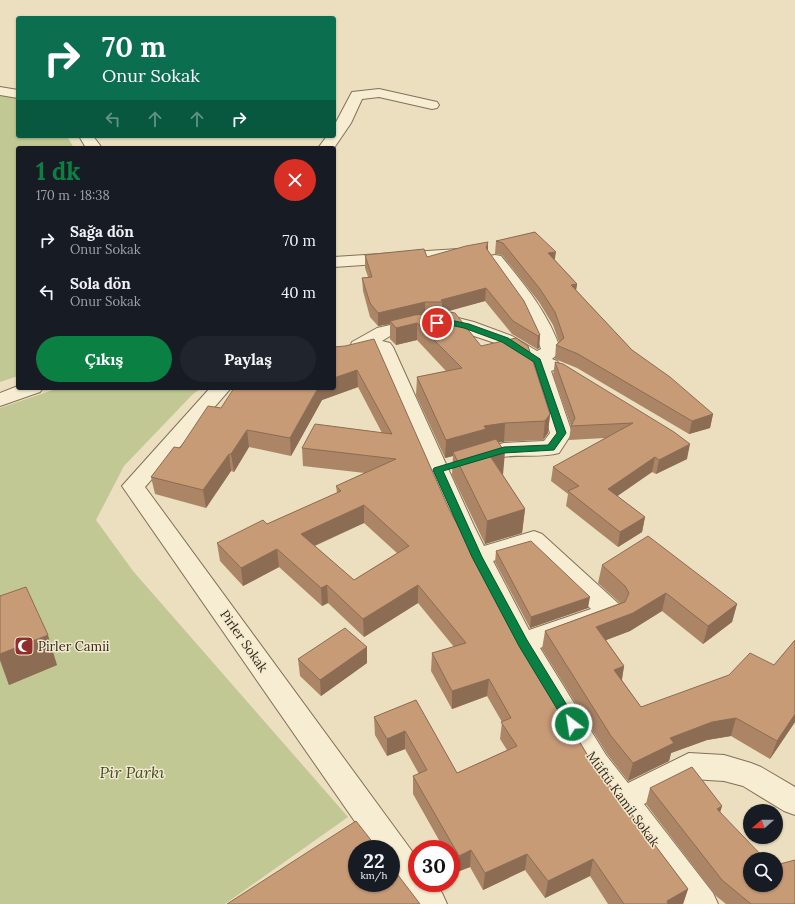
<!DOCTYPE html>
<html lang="tr">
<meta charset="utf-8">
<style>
:root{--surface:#171b24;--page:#20242c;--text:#f1f3f6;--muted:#9ea1a6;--accent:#0b8043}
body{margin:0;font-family:Lora,serif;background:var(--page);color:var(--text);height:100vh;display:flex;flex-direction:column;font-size:15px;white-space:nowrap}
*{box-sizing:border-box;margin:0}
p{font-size:13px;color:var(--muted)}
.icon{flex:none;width:22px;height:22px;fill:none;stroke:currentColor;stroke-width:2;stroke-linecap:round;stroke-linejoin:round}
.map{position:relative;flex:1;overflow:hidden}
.panel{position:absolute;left:16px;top:146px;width:320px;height:244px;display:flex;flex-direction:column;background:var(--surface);border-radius:4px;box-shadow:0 1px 3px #0004}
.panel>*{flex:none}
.hud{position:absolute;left:16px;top:16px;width:320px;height:122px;border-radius:4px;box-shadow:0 1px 3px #0004;background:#0b6e4f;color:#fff;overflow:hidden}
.needle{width:26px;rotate:250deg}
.fabs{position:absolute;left:743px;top:804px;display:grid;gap:8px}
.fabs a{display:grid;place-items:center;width:40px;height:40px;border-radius:50%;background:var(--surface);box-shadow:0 1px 3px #0004;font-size:20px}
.speed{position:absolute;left:348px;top:840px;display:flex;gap:8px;font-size:20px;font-weight:700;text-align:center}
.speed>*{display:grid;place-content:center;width:52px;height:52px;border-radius:50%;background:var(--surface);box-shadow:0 1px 3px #0004;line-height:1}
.speed small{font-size:10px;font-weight:400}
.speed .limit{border:6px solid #d22;background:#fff;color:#111}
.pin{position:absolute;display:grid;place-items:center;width:34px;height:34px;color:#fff;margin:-17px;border:2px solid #fff;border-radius:50%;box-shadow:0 1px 4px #0007}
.me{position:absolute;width:44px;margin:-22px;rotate:329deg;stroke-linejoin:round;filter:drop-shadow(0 0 3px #0008)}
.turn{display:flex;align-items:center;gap:14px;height:84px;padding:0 20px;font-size:18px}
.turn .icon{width:52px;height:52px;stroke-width:2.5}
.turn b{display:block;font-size:28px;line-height:34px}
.lanes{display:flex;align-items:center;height:38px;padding:0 20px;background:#0003;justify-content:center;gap:20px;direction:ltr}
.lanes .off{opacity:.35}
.round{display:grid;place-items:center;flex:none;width:42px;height:42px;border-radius:21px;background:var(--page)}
.overview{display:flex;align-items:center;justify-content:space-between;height:68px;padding:0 20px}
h1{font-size:24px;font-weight:700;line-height:30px;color:var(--accent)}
.button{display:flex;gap:8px;margin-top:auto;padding:8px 20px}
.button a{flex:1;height:46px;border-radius:24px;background:var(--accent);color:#fff;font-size:16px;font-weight:700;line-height:46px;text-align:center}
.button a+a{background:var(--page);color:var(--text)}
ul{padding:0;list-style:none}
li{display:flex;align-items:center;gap:12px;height:52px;padding:0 20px}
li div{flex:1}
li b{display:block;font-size:15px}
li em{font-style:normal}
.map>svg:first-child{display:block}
</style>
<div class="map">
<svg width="795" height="904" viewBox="0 0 795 904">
<rect width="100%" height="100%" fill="#ebdfbf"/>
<g fill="#c1c894">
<polygon points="0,93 18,98 18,136 67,136 74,148 18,148 18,376 0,382"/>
<polygon points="59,388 201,388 192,395 124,466 96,520 133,571 348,817 225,904 0,904 0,408"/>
</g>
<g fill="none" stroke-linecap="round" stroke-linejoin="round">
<g stroke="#837058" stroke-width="2">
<g id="minor">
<polygon points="0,87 18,90 18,98 0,95"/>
<polygon points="379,89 437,102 439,105 437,108 432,109 379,97 362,99 351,123 334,148 318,148 327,136 334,136 334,126 352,92"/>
<polygon points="79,136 93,136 102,148 86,148"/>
<polygon points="458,249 464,250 467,254 464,258 334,267 334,257"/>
<path d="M495 255 501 256C525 285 549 314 561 351L552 359 557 361 560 365 557 369 551 371 572 433 559 453C541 458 521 454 503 457 491 460 480 467 467 463L464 458 467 453 504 443 544 441 550 433 528 363 498 344 450 328 425 329 390 336 382 341 390 343 393 347 474 526 484 546 534 531 542 534 620 605 624 612 620 619 540 648 606 755 628 783 689 753 724 755 751 763 761 767 795 787V815L784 811 743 786 724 781 692 779 644 804 713 893 718 904H683L586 773 514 650 450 526 376 354 334 362V350L350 347 352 342 377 328 425 317 450 316 474 322 512 336 537 351 541 349C530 314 507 290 486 260L489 256ZM530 550 591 609 529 630 493 561Z"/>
<polygon points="18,386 18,388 43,388 40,392 0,406 0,393"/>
<polygon points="210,388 231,388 145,487 417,858 417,883 435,883 442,893 447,904 412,904 391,874 391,849 374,849 122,486"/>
</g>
</g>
<use href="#minor" fill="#f7edd2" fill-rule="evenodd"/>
</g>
<g fill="#ac8566" fill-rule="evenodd">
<polygon points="535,232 555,260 577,284 576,290 632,350 713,414 710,428 689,434 577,368 555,359 556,345 559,342 553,325 539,302 502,255 495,254 496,241"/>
<polygon points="488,251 540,335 539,348 537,349 512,334 485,301 443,312 481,346 550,414 548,433 543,440 498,442 503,475 525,509 522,533 485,544 452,475 453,456 445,458 416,395 417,377 446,371 417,340 396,345 390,339 390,324 378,326 370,317 363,291 362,278 368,277 365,268 365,255 427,257"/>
<path d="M345 346 449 509 515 633 588 756 688 889 683 904H608L590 876 545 898 525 870 483 890 470 867 457 872 451 861V849H444L413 794V776L419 774 405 749 387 756 375 735 374 717 416 700 457 773 507 750 500 739 502 722 487 696 452 709 431 671 432 653 454 647 418 603 364 637 328 603 322 606 279 567 243 586 220 561 217 543 267 524 337 493 336 486 365 473 303 466 302 448 382 433 358 387 322 400 291 456 249 447 234 472 231 471 206 508 155 494 151 477 180 448 334 388ZM364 523 397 553 354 580 315 546Z"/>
<polygon points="555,362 687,459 656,474 652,472 617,496 645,517 642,532 618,547 566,506 568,494 551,481 553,467 605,438 569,440 571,426 553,375"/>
<polygon points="496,551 588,608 530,628 495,562"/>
<polygon points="602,565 737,604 732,622 703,644 662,611 630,631 606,640 624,666 622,680 641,707 774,665 795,640 795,722 770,759 731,736 707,740 671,753 669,761 628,781 607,754 542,649 545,631 620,603 598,583"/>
<polygon points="0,596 57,665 9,685 0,661"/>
<polygon points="367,647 367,663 321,696 300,676 298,659"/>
<polygon points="650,788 722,806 720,812 795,904 726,904 716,896 646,804"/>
</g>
<g fill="#8c6c53">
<polygon points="488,242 488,255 486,248"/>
<polygon points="556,252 554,264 548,253"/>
<polygon points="577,284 575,297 571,285"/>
<polygon points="486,288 485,301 442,313 442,302 441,300"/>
<polygon points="425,302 425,316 390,321 390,324 378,326 378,313"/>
<polygon points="417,323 417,340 396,345 396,328"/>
<polygon points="540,335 539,348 537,349 538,336"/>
<polygon points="357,370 358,387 322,400 291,456 290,438 318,388 334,388 334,378"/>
<polygon points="550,414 548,433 543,440 545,421"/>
<polygon points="713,414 710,428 689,434 692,421"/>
<polygon points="505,423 504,442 485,444 453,452 453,456 445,458 446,440 484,426"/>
<polygon points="247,430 249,447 234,472 231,454"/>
<polygon points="690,444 687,459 656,474 659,460"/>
<polygon points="505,452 503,475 490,456"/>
<polygon points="229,454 231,471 206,508 203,490"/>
<polygon points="655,457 652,472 606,504 608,489"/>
<polygon points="364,505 364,523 302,551 301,534"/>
<polygon points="525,509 522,533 485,544 487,521"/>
<polygon points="645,517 642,532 618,547 620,532"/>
<polygon points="277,549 279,567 243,586 241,568"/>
<polygon points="327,585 328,603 322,606 321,588"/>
<polygon points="418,585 418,603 364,637 363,619"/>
<polygon points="666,593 662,611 630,631 593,645 596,627"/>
<polygon points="590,597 588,608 530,628 531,617"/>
<polygon points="737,604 732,622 703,644 708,626"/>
<polygon points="48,635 57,665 9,685 0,659 0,654"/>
<polygon points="367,647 367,663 321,696 320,680"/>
<polygon points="624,666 621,684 614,670"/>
<polygon points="489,679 487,696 452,709 452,691"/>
<polygon points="795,714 795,722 770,759 777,741"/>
<polygon points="736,718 731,736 707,740 671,753 669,761 628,781 633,763 670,738 712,722"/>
<polygon points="405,731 405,749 387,756 387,739"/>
<polygon points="722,806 717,822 717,809"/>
<polygon points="471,850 470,867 457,872 459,856"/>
<polygon points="527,854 525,870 483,890 485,873"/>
<polygon points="593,859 590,876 545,898 548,881"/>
<polygon points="688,889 683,904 666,904 667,901"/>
</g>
<g fill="#c89b77" stroke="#8c6c53" fill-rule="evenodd">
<polygon points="535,232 556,252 548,253 577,284 571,285 632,350 670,377 713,414 692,421 578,354 556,345 564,338 555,312 540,289 503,243 496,241"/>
<polygon points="488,242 486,248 524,301 540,335 538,336 513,321 486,288 441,300 442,302 425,302 378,313 370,303 362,278 372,277 365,255 424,249 427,257 466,246"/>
<polygon points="450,312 455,313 481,346 516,338 528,346 550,414 545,421 505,423 484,426 486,429 446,440 417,377 462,368 417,323 396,328 390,321 415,315"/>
<path d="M374 339 449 509 515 633 588 756 688 889 667 901 668 904H624L593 859 548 881 527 854 485 873 471 850 459 856 413 776 427 770 405 731 387 739 374 717 416 700 457 773 517 746 501 722 511 718 489 679 452 691 432 653 466 643 418 585 363 619 327 585 321 588 277 549 241 568 217 543 263 520 267 524 341 491 336 486 396 459 302 448 315 424 392 434 357 370 334 378V347L345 346ZM364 505 409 546 354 580 301 534Z"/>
<polygon points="555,362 563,364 674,432 690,444 659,460 655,457 608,489 645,517 620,532 568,491 579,486 553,467 633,423 571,426 575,418"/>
<polygon points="234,388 318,388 290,438 247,430 231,454 229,454 203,490 151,477 174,447 180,448 208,406 221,408"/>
<polygon points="496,439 505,452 490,456 525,509 487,521 453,452"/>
<polygon points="648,536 737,604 708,626 666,593 633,613 596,627 624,666 614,670 641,707 729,675 750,653 774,665 795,640 795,714 777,741 736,718 712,722 670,738 674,743 633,763 611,736 545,631 625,602 629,593 625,586 602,565"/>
<polygon points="531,541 590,597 531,617 496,551"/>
<polygon points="26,587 48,635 0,654 0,596"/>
<polygon points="345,628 367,647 320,680 298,659"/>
<polygon points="692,767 722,806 717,809 765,859 750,859 750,885 776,885 776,865 795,860 795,904 751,904 722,880 650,788"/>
<polygon points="356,821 378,849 357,849 357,883 391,883 391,866 420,904 227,904"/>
</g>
<polygon fill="#0b8043" stroke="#07532c" points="437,320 450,320 469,324 508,338 540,359 566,433 554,450 504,453 443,471 482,557 527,640 576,720 578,724 576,727 572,729 568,727 519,646 472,557 433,470 434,468 504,447 548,445 557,433 534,362 502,342 464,328 450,325 435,324 433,323"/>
<defs>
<g id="mosque-square" transform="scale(1)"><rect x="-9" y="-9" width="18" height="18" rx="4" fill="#8f2e2c" stroke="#f3e9ce"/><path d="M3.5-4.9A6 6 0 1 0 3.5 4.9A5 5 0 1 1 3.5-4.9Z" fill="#fff"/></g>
</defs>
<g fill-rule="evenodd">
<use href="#mosque-square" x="24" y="646"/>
</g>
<g text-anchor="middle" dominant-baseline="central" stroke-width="3" stroke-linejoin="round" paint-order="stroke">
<g font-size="13" fill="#33281c" stroke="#f3e9ce">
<text transform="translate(244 641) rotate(55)">Pirler Sokak</text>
<text transform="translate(623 799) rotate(54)">Müftü Kamil Sokak</text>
</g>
<g font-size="13" fill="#33281c" stroke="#f3e9ce" text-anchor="start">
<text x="38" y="646">Pirler Camii</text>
</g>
<g font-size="16" font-style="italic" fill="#434e24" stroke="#f3e9ce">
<text x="132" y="772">Pir Parkı</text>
</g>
</g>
</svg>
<div class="fabs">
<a><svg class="needle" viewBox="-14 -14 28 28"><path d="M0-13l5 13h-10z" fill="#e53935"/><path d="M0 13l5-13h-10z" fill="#9ea1a6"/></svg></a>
<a><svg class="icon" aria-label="search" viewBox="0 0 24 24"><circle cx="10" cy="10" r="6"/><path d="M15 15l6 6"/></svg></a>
</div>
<div class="speed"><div>22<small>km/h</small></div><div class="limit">30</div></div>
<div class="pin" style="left:437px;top:323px;background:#d93025"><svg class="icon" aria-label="arrive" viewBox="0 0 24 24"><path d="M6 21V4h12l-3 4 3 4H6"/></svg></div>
<svg class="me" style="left:572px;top:724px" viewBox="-20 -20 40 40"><circle r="17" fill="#0b8043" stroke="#fff" stroke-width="3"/><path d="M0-11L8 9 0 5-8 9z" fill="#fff"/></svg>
<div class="hud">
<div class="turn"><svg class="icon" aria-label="right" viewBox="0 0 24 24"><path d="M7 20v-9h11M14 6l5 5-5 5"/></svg><div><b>70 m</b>Onur Sokak</div></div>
<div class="lanes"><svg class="icon off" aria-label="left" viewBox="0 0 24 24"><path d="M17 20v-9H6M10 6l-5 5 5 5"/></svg><svg class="icon off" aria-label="ahead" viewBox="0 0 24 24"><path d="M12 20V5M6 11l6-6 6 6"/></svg><svg class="icon off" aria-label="ahead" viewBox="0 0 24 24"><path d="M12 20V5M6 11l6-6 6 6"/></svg><svg class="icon" aria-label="right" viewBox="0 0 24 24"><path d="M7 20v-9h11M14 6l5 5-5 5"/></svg></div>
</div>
<section class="panel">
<div class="overview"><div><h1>1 dk</h1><p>170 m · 18:38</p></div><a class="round" style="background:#d93025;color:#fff"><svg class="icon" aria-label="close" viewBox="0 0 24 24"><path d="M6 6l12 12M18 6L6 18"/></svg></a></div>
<ul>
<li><svg class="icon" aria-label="right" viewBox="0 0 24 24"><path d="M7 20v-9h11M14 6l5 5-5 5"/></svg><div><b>Sağa dön</b><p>Onur Sokak</p></div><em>70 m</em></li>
<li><svg class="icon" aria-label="left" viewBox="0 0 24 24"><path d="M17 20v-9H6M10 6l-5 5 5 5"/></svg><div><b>Sola dön</b><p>Onur Sokak</p></div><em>40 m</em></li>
</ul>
<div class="button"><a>Çıkış</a><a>Paylaş</a></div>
</section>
</div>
